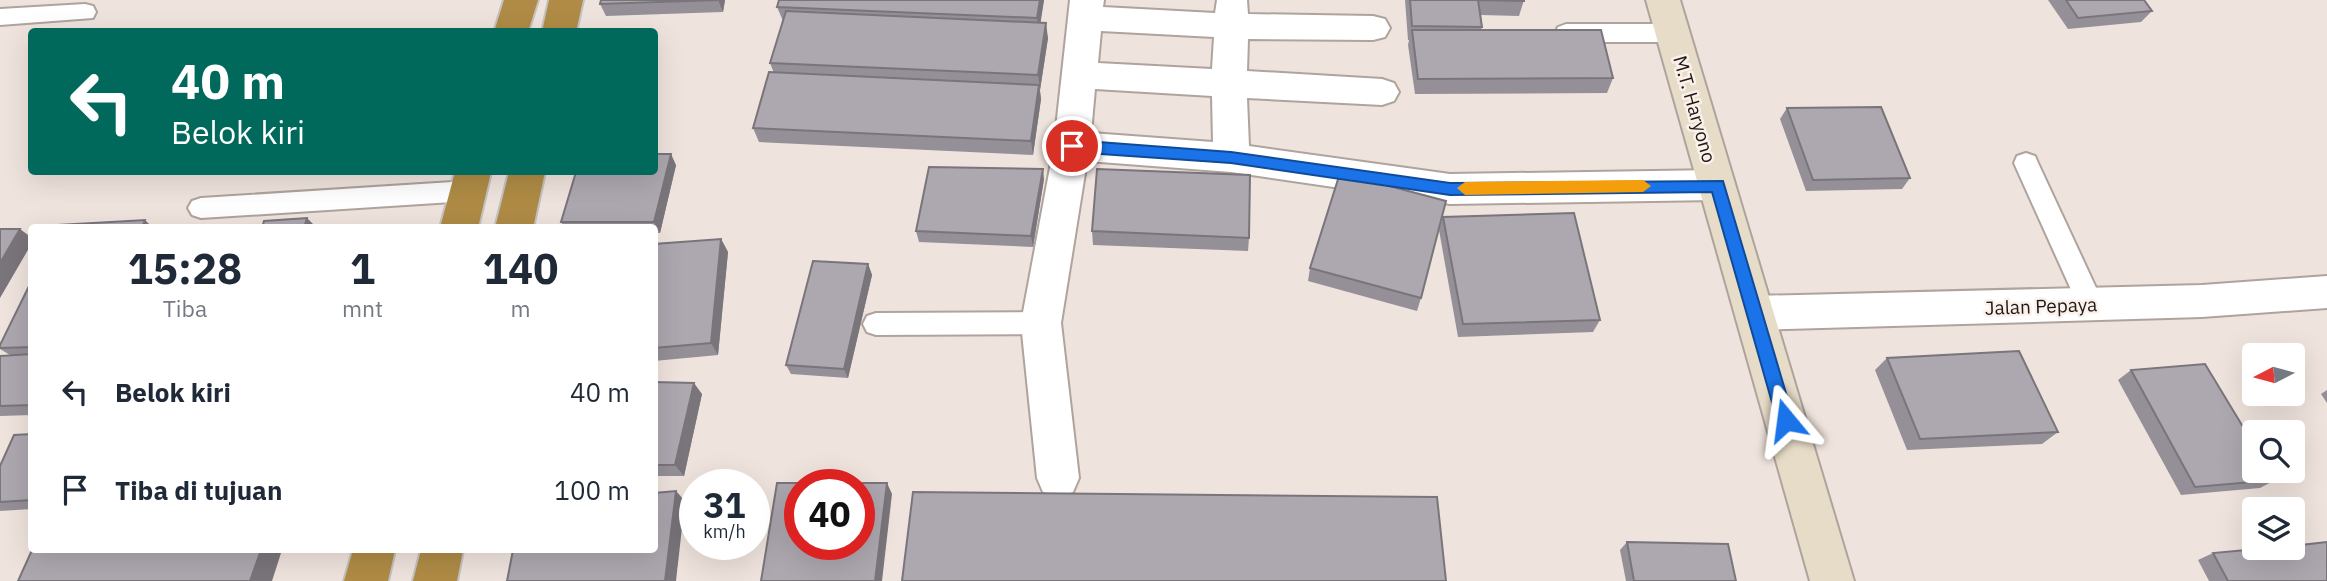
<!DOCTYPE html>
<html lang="id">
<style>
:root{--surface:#fff;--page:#f2f2f3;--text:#1f2937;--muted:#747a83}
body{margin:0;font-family:"IBM Plex Sans",sans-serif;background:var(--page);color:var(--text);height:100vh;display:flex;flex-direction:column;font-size:26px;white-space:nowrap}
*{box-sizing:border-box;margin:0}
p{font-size:23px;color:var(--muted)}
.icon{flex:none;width:38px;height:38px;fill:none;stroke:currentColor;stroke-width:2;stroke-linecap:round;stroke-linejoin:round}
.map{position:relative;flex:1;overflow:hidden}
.side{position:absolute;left:28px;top:224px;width:630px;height:329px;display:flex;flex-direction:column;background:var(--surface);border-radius:7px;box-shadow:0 7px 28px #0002}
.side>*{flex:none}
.hud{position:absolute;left:28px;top:28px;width:630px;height:147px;border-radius:7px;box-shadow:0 7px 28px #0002;background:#00695c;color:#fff;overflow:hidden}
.needle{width:46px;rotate:264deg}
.tools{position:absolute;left:2242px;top:343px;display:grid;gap:14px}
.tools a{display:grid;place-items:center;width:63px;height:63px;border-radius:7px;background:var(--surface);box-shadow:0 7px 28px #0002;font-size:35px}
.speed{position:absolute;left:679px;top:469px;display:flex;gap:14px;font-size:35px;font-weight:700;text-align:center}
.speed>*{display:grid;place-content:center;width:91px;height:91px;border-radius:50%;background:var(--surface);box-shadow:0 7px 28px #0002;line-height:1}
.speed small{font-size:18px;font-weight:400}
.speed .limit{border:10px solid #d22;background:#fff;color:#111}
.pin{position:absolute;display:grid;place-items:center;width:60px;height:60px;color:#fff;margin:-30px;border:4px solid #fff;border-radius:50%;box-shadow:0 2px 7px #0007}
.me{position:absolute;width:77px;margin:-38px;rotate:344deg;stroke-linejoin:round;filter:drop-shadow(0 0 5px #0008)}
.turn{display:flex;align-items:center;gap:24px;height:147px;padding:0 28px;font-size:32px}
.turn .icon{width:91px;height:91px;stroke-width:2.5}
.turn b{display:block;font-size:49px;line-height:60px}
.eta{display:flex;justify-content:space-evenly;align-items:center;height:119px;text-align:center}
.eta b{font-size:42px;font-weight:700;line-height:49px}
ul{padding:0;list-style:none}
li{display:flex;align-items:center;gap:21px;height:98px;padding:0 28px}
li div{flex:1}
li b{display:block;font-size:26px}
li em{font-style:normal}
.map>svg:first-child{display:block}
</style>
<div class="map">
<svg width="2327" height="581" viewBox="0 0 2327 581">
<rect width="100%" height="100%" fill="#efe4dd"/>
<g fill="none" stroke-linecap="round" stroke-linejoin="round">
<g stroke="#aea39d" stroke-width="4">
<g id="lane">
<polygon points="85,4 93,6 96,12 93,18 0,25 0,9"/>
<polygon points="1566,24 1673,24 1681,27 1684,33 1681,39 1673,42 1566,42 1558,39 1555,33 1558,27"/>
<polygon points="2026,153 2035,156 2038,163 2104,305 2100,313 2091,316 2082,313 2078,305 2014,163 2017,156"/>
<polygon points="468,181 477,184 480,191 477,198 468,201 201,218 192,215 188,208 192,201 201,198"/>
<polygon points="1041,312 1050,315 1054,323 1050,331 1041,334 876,335 867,332 863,324 867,316 876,313"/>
</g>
</g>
<g stroke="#aea39d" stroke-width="4">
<g id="street">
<path d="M1070 0H1104L1103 7 1215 13 1217 0H1247L1248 14 1373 16 1385 19 1390 28 1385 37 1373 40 1248 39 1247 71 1382 79 1394 83 1399 92 1394 101 1382 105 1247 98 1249 146 1450 174 1717 170 1730 175 1735 185 1730 195 1717 200 1450 204 1231 172 1087 161 1061 323 1079 478 1073 492 1058 497 1043 492 1037 478 1021 323 1054 146ZM1101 31 1214 37 1212 69 1098 63ZM1095 89 1212 96 1213 142 1091 133Z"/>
<polygon points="2327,276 2327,308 2202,317 1754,330 1740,325 1735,313 1740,301 1754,296 2202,285"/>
</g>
</g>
<g stroke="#aea39d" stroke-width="4">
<polygon id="secondary" points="1646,0 1680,0 1854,581 1810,581"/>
</g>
<g stroke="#c4c3c2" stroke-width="4">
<g id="highway">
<polygon points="504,0 538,0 528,32 494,32"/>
<polygon points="549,0 583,0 576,32 542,32"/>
<polygon points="455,172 491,172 478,228 440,228"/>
<polygon points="509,172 545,172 533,228 495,228"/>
<polygon points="353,550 395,550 388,581 344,581"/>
<polygon points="421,550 463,550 457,581 413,581"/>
</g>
</g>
<use href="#lane" fill="#fff" fill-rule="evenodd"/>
<use href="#street" fill="#fff" fill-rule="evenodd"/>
<use href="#secondary" fill="#e7dcc7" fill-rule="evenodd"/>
<use href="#highway" fill="#af8b45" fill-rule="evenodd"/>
</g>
<g fill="#959097">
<polygon points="601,0 725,0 723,12 606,16 600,4"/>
<polygon points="1044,0 1040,23 1048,38 1040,90 1041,99 1033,155 759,142 753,128 774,73 770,63 783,21 777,7"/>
<polygon points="1405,0 1524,0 1519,16 1481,15 1482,27 1481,30 1613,78 1607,93 1415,94 1408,45 1409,40 1408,40"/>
<polygon points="2048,0 2144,0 2152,11 2141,22 2068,29"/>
<polygon points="1787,108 1910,178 1902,189 1806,191 1780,119"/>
<polygon points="676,165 660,233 654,233 654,228 565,228 561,222"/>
<polygon points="1044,179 1033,247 919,242 916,231"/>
<polygon points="1443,217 1600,320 1593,332 1458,337 1439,230"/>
<polygon points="1092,231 1249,238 1248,251 1093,245"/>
<polygon points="721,239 728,252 718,355 654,361 654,244"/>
<polygon points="868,264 872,275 848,378 791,374 786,365"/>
<polygon points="1310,268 1421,298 1417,311 1308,281"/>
<polygon points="32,280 32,415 0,416 0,356 10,355 0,349 0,345"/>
<polygon points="1887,358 2058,432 2042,444 1907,450 1875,370"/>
<polygon points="2131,370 2275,480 2260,488 2181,495 2118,380"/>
<polygon points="654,382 702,394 684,476 654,476"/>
<polygon points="2327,390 2327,403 2321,394"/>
<polygon points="32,434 32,509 0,511 0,466"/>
<polygon points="1627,542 1736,581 1626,581 1620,550"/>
<polygon points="2213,553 2327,581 2209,581 2198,560"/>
</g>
<g fill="#79757b">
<polygon points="718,0 725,0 723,12"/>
<polygon points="1040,0 1044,0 1039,33 1037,18"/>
<polygon points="1046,23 1048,38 1040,90 1038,75"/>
<polygon points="1039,85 1041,99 1033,155 1031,141"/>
<polygon points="671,154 676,165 660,233 654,222"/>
<polygon points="1043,169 1044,179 1033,247 1031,236"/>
<polygon points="307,218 313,224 311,228 304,228"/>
<polygon points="145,220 153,228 142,228"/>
<polygon points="20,229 32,238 32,243 0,298 0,263"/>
<polygon points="721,239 728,252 718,355 711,343"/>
<polygon points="868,264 872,275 848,378 844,369"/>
<polygon points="694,383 702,394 684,476 675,465"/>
<polygon points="887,483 892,494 882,581 875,581"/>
<polygon points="676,491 685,501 676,581 665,581"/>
<polygon points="261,550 282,550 272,581 250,581"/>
</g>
<g fill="#ada7b0" stroke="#79757b" stroke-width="2" fill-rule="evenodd">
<polygon points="601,0 718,0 600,4"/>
<polygon points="779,0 1040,0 1037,18 777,7"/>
<polygon points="1410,0 1524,0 1524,1 1478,0 1482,27 1412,26"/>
<polygon points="2066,0 2144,0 2152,11 2078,18"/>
<polygon points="786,11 1046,23 1038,75 770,63"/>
<polygon points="1412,30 1601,30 1613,78 1418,79"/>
<polygon points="769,72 1039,85 1031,141 753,128"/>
<polygon points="1881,107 1910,178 1813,180 1787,108"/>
<polygon points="654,154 671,154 654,222 561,222 576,172 654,172"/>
<polygon points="929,167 1043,169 1031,236 916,231"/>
<polygon points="1097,169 1250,175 1249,238 1092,231"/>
<polygon points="1340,173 1446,201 1421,298 1310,268"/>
<polygon points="1574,213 1600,320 1463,324 1443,217"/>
<polygon points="307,218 304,228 262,228 264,221"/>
<polygon points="145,220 142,228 57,228 58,225"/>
<polygon points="0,229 20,229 0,263"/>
<polygon points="721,239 711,343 654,348 654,244"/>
<polygon points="813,261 868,264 844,369 786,365"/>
<polygon points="32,280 32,347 0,348 0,345"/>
<polygon points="2019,351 2058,432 1920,439 1887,358"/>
<polygon points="32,354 32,405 0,406 0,356"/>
<polygon points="2205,364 2254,445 2254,471 2269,471 2275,480 2195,487 2131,370"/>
<polygon points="654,382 694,383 675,465 654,465"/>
<polygon points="32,434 32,500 0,502 0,466 14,435"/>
<path d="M777 483H887L875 581H761ZM800 485H859V544H800Z"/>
<polygon points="676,491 665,581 507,581 513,550 654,550 654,493"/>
<polygon points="913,492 1437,497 1446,581 902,581"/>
<polygon points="1627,542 1728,544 1736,581 1634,581"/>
<polygon points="2327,542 2327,581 2228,581 2213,553 2268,548 2292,548 2292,546"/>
<polygon points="32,550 261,550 250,581 18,581"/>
</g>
<polygon fill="#1a73e8" stroke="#114b97" stroke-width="2" points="1072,140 1231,152 1450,183 1723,181 1794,420 1792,426 1786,428 1780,426 1777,420 1712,192 1450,195 1231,163 1072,152 1065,146"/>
<polygon fill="#f59e0b" points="1643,180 1651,186 1643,192 1465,195 1457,188 1465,182"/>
<g text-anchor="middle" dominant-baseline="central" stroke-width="5" stroke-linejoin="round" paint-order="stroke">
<g font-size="19" fill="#1d1916" stroke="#fcf1ea">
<text transform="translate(1695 109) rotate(74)">M.T. Haryono</text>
<text transform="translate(2041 306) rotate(-2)">Jalan Pepaya</text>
</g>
</g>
</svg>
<div class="tools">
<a><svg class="needle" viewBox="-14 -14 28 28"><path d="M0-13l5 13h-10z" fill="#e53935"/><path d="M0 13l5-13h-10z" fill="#747a83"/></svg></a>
<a><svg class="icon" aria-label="search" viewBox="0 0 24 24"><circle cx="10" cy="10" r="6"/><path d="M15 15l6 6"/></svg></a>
<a><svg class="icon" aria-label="layers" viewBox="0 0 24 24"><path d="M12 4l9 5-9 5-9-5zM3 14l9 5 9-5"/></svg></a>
</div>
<div class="speed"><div>31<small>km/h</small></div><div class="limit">40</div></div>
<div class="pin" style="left:1072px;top:146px;background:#d93025"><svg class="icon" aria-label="arrive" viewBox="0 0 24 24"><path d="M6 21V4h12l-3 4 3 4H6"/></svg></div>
<svg class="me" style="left:1786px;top:420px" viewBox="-20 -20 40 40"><path d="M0-17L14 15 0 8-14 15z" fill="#1a73e8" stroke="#fff" stroke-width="4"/></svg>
<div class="hud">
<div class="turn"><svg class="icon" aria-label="left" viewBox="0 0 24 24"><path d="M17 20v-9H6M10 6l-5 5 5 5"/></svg><div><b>40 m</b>Belok kiri</div></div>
</div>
<section class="side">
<div class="eta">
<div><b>15:28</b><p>Tiba</p></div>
<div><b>1</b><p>mnt</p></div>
<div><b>140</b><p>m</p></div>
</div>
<ul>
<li><svg class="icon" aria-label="left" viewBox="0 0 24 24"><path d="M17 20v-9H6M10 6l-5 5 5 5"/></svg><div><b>Belok kiri</b></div><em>40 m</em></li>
<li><svg class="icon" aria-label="arrive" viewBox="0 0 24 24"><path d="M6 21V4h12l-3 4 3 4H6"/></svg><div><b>Tiba di tujuan</b></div><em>100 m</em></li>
</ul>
</section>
</div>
